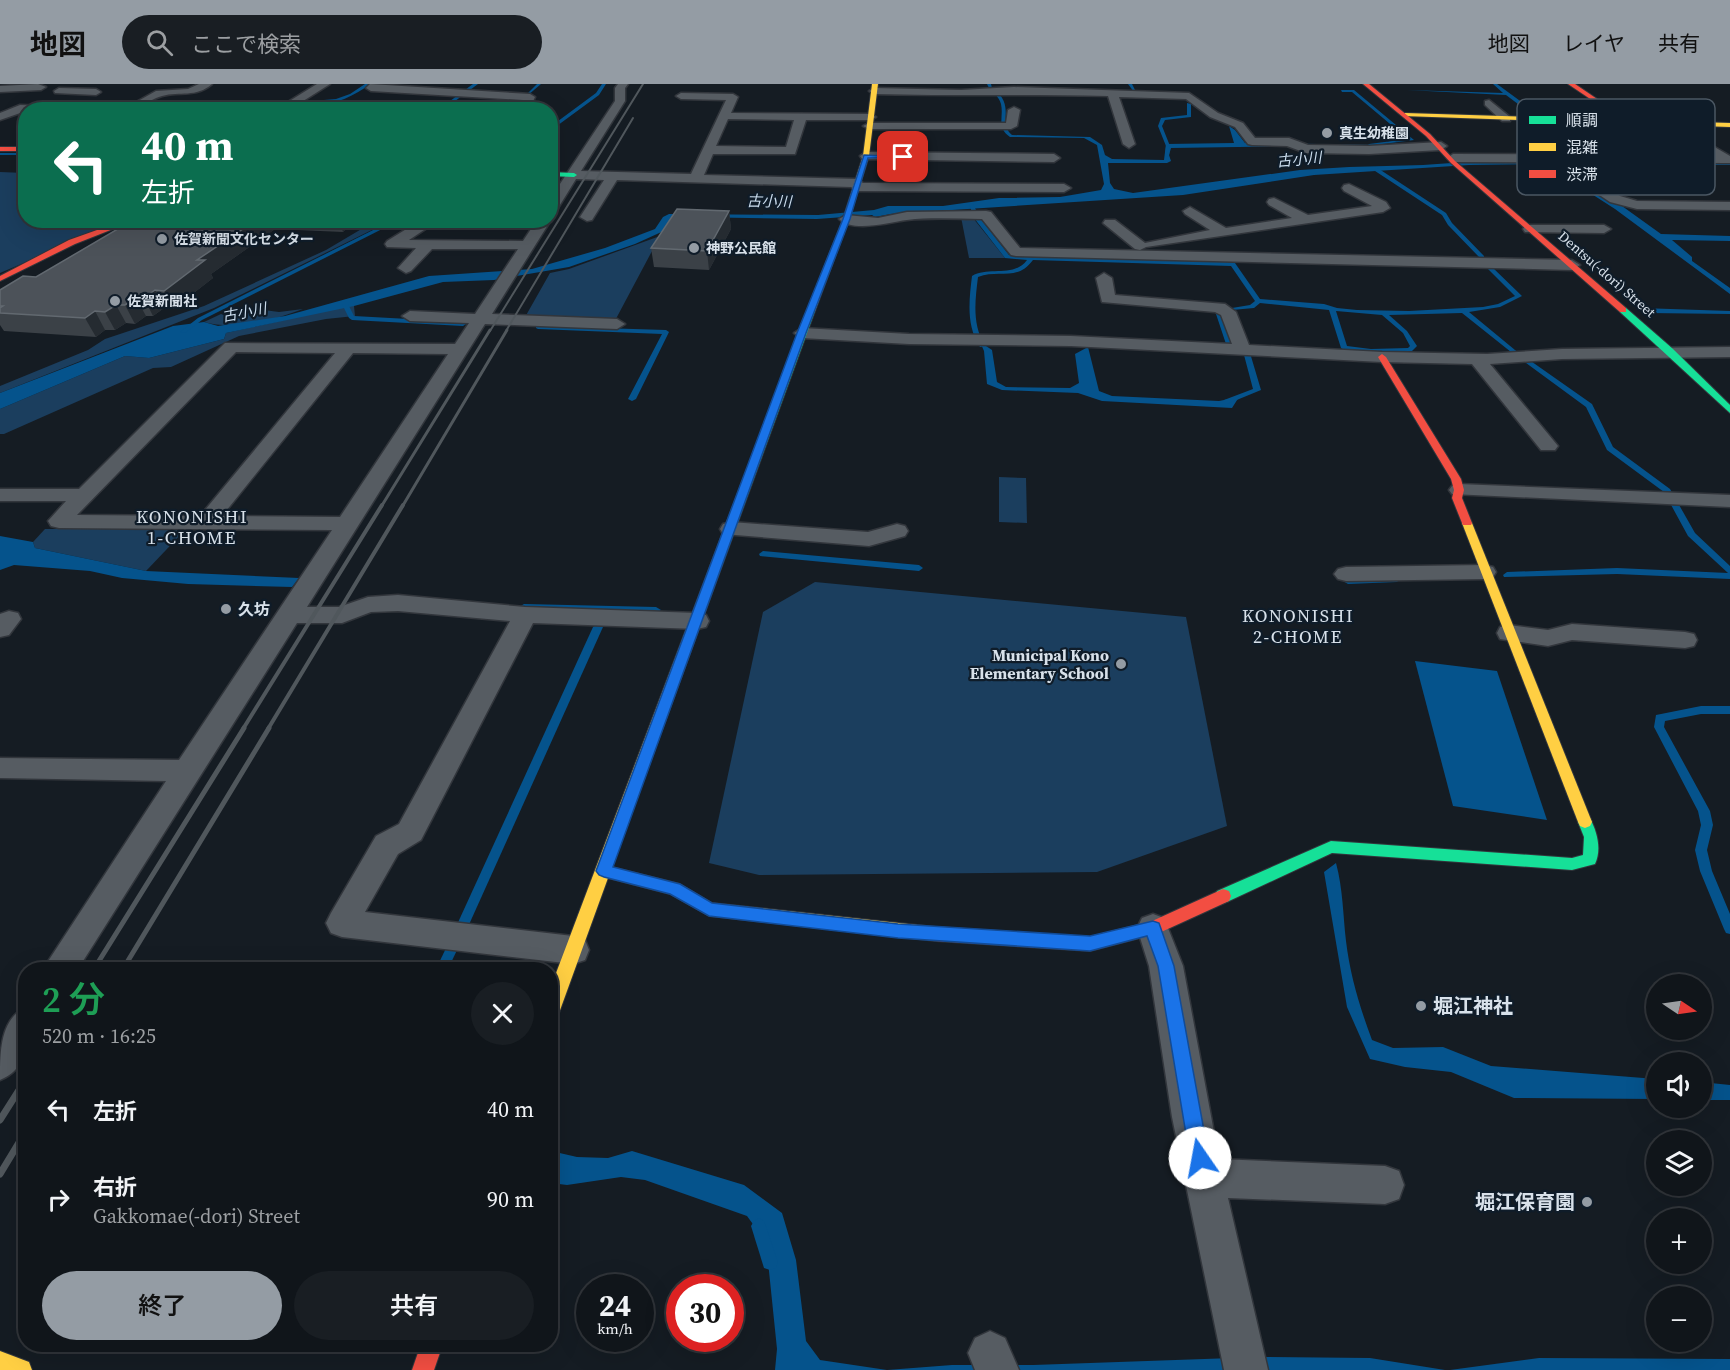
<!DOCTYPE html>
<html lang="ja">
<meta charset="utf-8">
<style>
:root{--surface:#10151a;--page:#191e23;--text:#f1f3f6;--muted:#9c9fa2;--line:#303439;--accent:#949ca4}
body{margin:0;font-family:"Source Serif 4","Noto Sans JP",serif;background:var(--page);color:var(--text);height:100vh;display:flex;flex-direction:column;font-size:22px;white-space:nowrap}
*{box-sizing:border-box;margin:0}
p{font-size:20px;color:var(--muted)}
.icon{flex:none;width:33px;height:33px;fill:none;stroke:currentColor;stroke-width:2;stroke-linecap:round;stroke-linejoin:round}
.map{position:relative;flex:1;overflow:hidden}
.panel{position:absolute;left:18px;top:878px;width:540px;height:390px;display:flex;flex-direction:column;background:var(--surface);border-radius:24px;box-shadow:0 6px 24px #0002,0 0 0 2px var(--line)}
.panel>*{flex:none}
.guide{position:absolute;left:18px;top:18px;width:540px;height:126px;border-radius:24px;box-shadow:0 6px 24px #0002,0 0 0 2px var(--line);background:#0b6e4f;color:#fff;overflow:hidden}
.needle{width:39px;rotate:103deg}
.controls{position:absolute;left:1646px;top:890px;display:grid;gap:12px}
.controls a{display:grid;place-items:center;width:66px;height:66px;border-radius:50%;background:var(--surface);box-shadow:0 6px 24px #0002,0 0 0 2px var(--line);font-size:30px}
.speed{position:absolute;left:576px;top:1190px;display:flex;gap:12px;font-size:30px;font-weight:700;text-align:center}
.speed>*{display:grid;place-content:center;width:78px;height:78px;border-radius:50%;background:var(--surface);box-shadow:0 6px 24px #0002,0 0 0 2px var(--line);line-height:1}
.speed small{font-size:15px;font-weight:400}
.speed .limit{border:9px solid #d22;background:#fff;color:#111}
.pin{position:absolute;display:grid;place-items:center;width:51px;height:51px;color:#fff;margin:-26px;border-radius:12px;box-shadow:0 3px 9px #0006}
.me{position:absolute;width:66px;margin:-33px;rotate:348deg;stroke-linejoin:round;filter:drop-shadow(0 0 4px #0008)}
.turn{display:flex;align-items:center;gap:21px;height:126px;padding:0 24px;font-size:27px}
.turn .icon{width:78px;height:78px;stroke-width:2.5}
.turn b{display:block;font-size:42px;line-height:51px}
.round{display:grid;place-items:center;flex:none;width:63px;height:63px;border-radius:32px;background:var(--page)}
.head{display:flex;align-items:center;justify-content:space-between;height:102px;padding:0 24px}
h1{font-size:36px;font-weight:600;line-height:45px;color:#1e9e55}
.cta{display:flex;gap:12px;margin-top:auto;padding:12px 24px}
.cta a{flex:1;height:69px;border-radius:36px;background:var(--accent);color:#111;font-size:24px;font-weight:600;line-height:69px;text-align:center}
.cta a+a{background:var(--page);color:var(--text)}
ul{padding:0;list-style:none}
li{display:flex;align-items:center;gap:18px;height:90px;padding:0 24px}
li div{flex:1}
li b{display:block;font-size:22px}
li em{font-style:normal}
header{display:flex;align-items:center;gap:36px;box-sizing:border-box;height:84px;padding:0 30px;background:var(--accent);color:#111}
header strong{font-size:28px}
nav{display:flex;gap:33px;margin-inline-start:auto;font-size:21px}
.search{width:420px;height:54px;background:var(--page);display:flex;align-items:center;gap:15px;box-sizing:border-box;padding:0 21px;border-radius:33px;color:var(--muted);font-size:22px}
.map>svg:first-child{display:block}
</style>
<header>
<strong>地図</strong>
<div class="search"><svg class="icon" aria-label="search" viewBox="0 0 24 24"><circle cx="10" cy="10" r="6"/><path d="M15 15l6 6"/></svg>ここで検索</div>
<nav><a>地図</a><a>レイヤ</a><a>共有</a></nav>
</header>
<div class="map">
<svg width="1730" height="1286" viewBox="0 0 1730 1286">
<rect width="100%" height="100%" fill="#151c23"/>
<g fill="#1b3e5e">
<polygon points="0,88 25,89 26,136 122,137 0,189"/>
<polygon points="961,133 973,134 1005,174 969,174"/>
<polygon points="375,137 390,137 214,224 0,309 0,302 88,266 105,255 204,222 326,166"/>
<polygon points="660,152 610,246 520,242 550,189 569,185"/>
<polygon points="346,222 354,222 355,232 326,235 239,252 171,283 153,284 4,350 0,350 0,325 125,272 149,274 224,255 226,249"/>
<path d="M256 225 279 228 303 225C274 236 234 247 204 238L221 230 233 234Z"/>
<polygon points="999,393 1026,394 1027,439 999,438"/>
<polygon points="45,445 186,445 146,487 35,464 33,458"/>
<polygon points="815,498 1186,533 1227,742 1097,788 759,791 709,779 763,528"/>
</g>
<g fill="#05538c">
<path d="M987 0H991L992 4C1017 21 997 39 1012 51L1090 53 1102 61 1105 71 1112 75 1164 76 1166 60 1234 59 1229 42 1235 46 1245 59 1381 61 1171 64 1169 71 1171 77 1167 79H1108L1110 99 1114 105 1133 109 1300 86 1349 83 1423 81 1480 77 1730 78V81H1568L1580 90 1583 99 1622 122 1661 150 1730 152V157L1672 156 1692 173V177L1730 204V210L1615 125 1573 98 1575 91 1555 80 1469 81 1314 91 1183 111 891 130 875 133 872 131 817 135 688 133 668 145 635 160 569 183 494 196 443 198 354 222 226 249 224 255 149 274 125 272 0 325V309L173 242 204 238 218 242 285 232 429 192 532 185 605 164 655 145 663 133 669 130 818 131 874 126 888 122H943L999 114 1060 113 1101 106 1104 100 1097 61 1084 54 1010 53C996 43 1004 34 1001 20 999 11 990 8 987 0Z"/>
<polygon points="1641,224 1730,227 1730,230 1647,229"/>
<polygon points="980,258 992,266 997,298 1006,303 1070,304 1079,299 1075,270 1088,263 1099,307 1112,312 1219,317 1239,313 1232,324 1102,317 1078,309 1002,306 987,300 984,267"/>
<polygon points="0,452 33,458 35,464 146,487 299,494 292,503 188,500 122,494 90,487 14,481 0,486"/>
<polygon points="1415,577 1497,587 1547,736 1453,722"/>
<path d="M1336 779C1343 805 1343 831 1346 857 1350 891 1360 924 1372 956L1393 964 1443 963 1491 982 1656 995V1015L1514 1014 1451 988 1405 983 1370 975 1347 923 1324 788Z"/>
<polygon points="1701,998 1730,1001 1730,1016 1701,1016"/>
<polygon points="551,1067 577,1073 608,1074 632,1067 744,1101 782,1129 796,1176 806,1257 820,1276 887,1286 952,1281 1033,1281 1261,1273 1370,1274 1445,1286 775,1286 777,1265 766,1158 747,1132 645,1096 621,1093 567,1101 551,1099"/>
<polygon points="1539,1274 1730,1275 1730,1286 1450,1286"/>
</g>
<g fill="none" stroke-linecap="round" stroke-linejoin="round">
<g fill="#05538c" fill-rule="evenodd">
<path d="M365 0H370C351 15 323 26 299 18L336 15 350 10Z"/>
<polygon points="473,0 478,0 443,26 438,26"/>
<polygon points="537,0 541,0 527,12 525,12"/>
<polygon points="602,0 606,0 599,11 550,47 550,43 596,9"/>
<polygon points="1128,0 1132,0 1136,8 1134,8"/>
<polygon points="1493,0 1497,0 1534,27 1534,29 1530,29 1506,11 1407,6 1503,9"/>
<polygon points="1341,6 1354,6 1414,56 1367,62 1369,60 1408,55 1352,8 1342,8"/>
<polygon points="522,13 525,14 517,26 512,26"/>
<polygon points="283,18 286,19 274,26 267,26"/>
<polygon points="1187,19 1191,20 1191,33 1165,36 1162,42 1170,62 1169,72 1165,73 1166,62 1158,42 1161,34 1187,31"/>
<polygon points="1549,41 1553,41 1594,71 1594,73 1590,73 1549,43"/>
<rect x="0" y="69" width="26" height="2"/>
<polygon points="1372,83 1376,83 1446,129 1452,139 1484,172 1484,174 1480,174 1448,141 1442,131 1372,85"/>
<path d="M969 120H973L980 134 1009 171 1233 178 1235 179 1260 215 1324 220 1337 224 1357 226 1409 227 1483 223 1498 220 1515 212 1487 184 1492 183 1522 212 1500 223 1469 228 1515 266 1592 320 1613 363 1670 405 1695 449 1730 482V495L1617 490 1504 493 1503 491 1507 488 1617 484 1728 489 1688 452 1664 408 1607 366 1586 323 1511 268 1462 229 1389 231 1407 247 1417 262 1412 267 1371 269 1344 266 1341 264 1329 226 1260 219 1254 224 1232 226V224L1250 221 1255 217 1231 182 1033 176C1017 198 999 185 978 193 975 218 972 240 985 262L980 263C966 241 969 217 972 192 989 182 1014 194 1027 176L1005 174 974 134ZM1336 227 1382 231 1403 249 1410 262 1408 264 1371 265 1347 262Z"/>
<polygon points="393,136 400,136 202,236 185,249 180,248 198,234"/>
<polygon points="345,218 348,220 354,232 463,238 466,240 463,242 352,236 349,234 342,220"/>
<polygon points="1215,227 1220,228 1232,260 1231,261 1226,260"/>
<polygon points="536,242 666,246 669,248 636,315 632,317 628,315 662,250 538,245 536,244"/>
<polygon points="1234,266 1247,267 1250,269 1261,306 1227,320 1224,320 1224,316 1253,305 1244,271 1232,269 1231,268"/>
<polygon points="763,467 919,481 923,484 919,487 760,472 759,470"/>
<polygon points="1394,493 1397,494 1399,496 1397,498 1348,500 1343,497 1348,494"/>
<polygon points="524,520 656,523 661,526 656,529 521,525 519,523"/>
<polygon points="598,540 603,543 467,845 465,849 461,850 457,849 455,845 593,543"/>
<polygon points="1701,622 1730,622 1730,630 1701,630 1665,637 1664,643 1710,727 1713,741 1707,766 1712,787 1730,830 1730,850 1726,849 1724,845 1700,787 1695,766 1701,741 1698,727 1654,643 1656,631"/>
<polygon points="452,858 456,860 458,864 448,885 436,885 448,860"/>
<polygon points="759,1134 764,1137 778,1178 776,1184 770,1186 764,1184 751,1142 754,1137"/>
</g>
<g stroke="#32363c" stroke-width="3">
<g id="street">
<polygon points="38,0 46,3 41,6 0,8 0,2"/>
<path d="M199 0H212C196 14 180 7 162 12 144 17 145 26 122 26L156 7 188 5Z"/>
<polygon points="317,0 330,0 289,26 275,26"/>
<polygon points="370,0 530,10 535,13 529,26 518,26 523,16 371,7 366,4"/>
<path d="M618 0H628L625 4V17L581 87 691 90 726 16 681 15 676 12 681 9 733 10 738 13 731 29 870 30 876 33 870 36H806L795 70H713L704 91 857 95 863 99 1064 100 1071 104 1064 108 857 107 851 103 617 96 592 136 587 137 580 133 604 96 576 95 555 129 550 130V115L615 17V4ZM728 35 794 36 786 63 716 62Z"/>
<path d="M1014 3 1189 9 1218 29 1243 39 1255 54H1289L1308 61 1369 62 1441 58 1447 62 1441 66 1369 70 1306 69 1287 62 1252 61 1248 60 1235 43 1210 33 1186 15 1119 13 1135 60 1129 64 1123 60 1108 12C1030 10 952 12 874 10L869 7 874 4 961 6Z"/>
<polygon points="59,4 96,5 101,8 96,11 55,9 54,7"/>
<polygon points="1489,16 1510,33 1510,37 1502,37 1485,21 1485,17"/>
<polygon points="20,21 81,23 86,26 26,26 26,27 0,36 0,29"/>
<polygon points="1014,23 1020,26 1017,42 1011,45 869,45 863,42 869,39 1006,39 1008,26"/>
<polygon points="1668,36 1730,72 1730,79 1453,78 1447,74 1453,70 1710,71 1664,41 1662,39"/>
<polygon points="866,68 1054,70 1060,74 1054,78 862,75 860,72"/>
<polygon points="1537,87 1591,93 1620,112 1637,117 1730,118 1730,126 1637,125 1610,118 1583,100 1532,94 1531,91 1532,88"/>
<polygon points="1349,100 1386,118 1390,124 1383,128 1146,163 1140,166 1135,165 1103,139 1105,136 1115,136 1145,159 1210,146 1185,130 1183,127 1190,123 1226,144 1292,134 1269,121 1267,118 1269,115 1274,114 1308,131 1372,122 1344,107 1342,104 1344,101"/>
<path d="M986 127 991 128 1020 164 1572 176 1580 181 1572 186 1016 172 1011 171 982 135C957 135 932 133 907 136 890 138 853 149 839 135L846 131 878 134 907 128Z"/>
<path d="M550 135 551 136 492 230 617 235 625 240 617 245 485 240 307 523H339L368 513 398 511 525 523 697 529 706 531 709 537 706 543 697 545 533 539 421 756 398 770 365 828 573 852 585 856 589 866 585 876 573 880 342 853 331 849 326 839 331 829 376 752 399 740 510 537 398 527 371 528 342 539H297L78 885H43L166 697 0 694V674L179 676 332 446 59 444 51 442 48 437 66 417H0V405H79L225 259 455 260 469 239 410 237 402 232 410 227 475 230 518 165H432L411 187 406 189 398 184 416 164 387 163 385 160 387 157 421 136H439L409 156 523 157 537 136ZM236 268 335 269 200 432 77 431ZM353 269 448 270 340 433 222 432Z"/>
<polygon points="1530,141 1604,141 1611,145 1604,149 1525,148 1523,145 1525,142"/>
<polygon points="1104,189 1112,194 1115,211 1225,220 1236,228 1249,261 1382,268 1487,270 1562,265 1730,263 1730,273 1562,275 1490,280 1558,362 1555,366 1541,366 1472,280 1382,278 1071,262 909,260 802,254 794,249 802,244 909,250 1071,252 1232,260 1221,231 1215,228 1102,218 1096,194"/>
<polygon points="1459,400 1730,411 1730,423 1452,410 1449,406 1452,402"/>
<polygon points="731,438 868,448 897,440 905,442 908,447 905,452 869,462 723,450 720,445 723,440"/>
<polygon points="1485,481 1493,483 1496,488 1493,493 1485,495 1346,497 1338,495 1334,490 1338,485 1346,483"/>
<polygon points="9,527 18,529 21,535 9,551 0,553 0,530"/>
<polygon points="1572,540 1685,548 1694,550 1697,556 1694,562 1685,564 1572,556 1548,562 1500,555 1497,549 1500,543 1509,541 1548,546"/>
<polygon points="1153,830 1164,834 1183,882 1219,1075 1385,1082 1399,1087 1404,1101 1399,1115 1385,1120 1228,1114 1268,1286 1224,1286 1172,1033 1149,882 1137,844 1142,834"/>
<path d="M26 923C26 952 32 983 0 996 0 968 0 935 26 923Z"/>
<polygon points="990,1247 1005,1254 1019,1286 975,1286 968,1269 975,1254"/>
</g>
</g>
<g stroke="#32363c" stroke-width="2">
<g id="fast">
<polygon points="550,88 574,89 577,91 574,93 550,92"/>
<polygon points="1620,224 1626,224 1673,265 1730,321 1730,329 1620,228"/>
<polygon points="808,225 815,227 719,490 713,494 709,493 707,490"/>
<path d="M1585 732 1590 734C1597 748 1602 765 1595 780L1572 786 1332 769 1229 817 1223 819 1217 817 1215 812 1217 807 1331 757 1572 774 1583 771 1584 753 1578 738 1580 734Z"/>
</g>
</g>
<g stroke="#32363c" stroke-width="2">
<g id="slow">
<polygon points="872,0 878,0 869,72 849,135 815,227 808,229 807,227 843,135 863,72"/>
<polygon points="1405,29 1730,39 1730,43 1403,32"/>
<polygon points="1467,436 1472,439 1592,738 1590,742 1585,744 1580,742 1578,738 1462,439"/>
<polygon points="713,486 719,490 612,783 680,800 712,819 936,843 942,845 944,850 942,855 936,857 709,832 670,810 608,794 559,929 556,935 550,937 550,905 707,490"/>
<polygon points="0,1267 29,1278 32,1286 0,1286"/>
</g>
</g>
<g stroke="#32363c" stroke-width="2">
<g id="jam">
<polygon points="1363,0 1369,0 1430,50 1455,77 1626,224 1626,228 1620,228 1451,79 1426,52"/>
<polygon points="1568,0 1575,0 1631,38 1626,39"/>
<rect x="0" y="63" width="26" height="4"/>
<polygon points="125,136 136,136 75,160 0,197 0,192 69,156"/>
<polygon points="1382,270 1386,273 1461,395 1464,406 1462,414 1472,439 1471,441 1463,441 1462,439 1452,414 1454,406 1451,395 1378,273"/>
<polygon points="1223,805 1229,807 1231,812 1229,817 1159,849 1090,867 936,857 930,855 928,850 930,845 936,843 1090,853 1150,838"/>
<polygon points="421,1260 443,1260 434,1286 412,1286"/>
</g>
</g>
<use href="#street" fill="#565c62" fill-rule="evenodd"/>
<use href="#fast" fill="#16e098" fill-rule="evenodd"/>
<use href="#slow" fill="#ffcf43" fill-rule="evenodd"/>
<use href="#jam" fill="#f24e42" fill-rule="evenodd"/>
<g stroke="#50575c" stroke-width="2">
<polyline points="490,247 643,0"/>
<polyline points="506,247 633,34"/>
</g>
<g stroke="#50575c" stroke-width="3">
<polyline points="381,423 490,246"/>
<polyline points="402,423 507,246"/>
</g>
<g stroke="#50575c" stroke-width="4">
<polyline points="243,645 382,421"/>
<polyline points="268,645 403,421"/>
</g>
<g stroke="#50575c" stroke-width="5">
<polyline points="94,885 244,644"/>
<polyline points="123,885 269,644"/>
</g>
<g stroke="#50575c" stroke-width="7">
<polyline points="0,1036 26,995"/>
<polyline points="0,1090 26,1047"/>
</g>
</g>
<g fill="#3b4147">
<polygon points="729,127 731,145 709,186 654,183 651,164"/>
<polygon points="133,136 357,136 343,148 275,145 211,190 213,194 173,225 164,224 153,232 146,232 135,240 126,239 115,246 105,246 96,253 4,247 0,241 0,206 36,193"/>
</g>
<g fill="#252b31">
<polygon points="729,127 731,145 709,186 707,167"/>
<polygon points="256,136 272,136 275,145 211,190 213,194 173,225 164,207 197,176"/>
<polygon points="339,136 357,136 343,148"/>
<polygon points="155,206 164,224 153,232 144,214"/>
<polygon points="136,214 146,232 135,240 125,221"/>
<polygon points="116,221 126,239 115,246 105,228"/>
<polygon points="95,227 105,246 96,253 85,234"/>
</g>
<g fill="#4c5259" stroke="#626970" stroke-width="1.5">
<polygon points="677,125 729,127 707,167 651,164"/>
<polygon points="133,136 256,136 197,176 205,176 164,207 155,206 144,214 136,214 125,221 116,221 105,228 95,227 85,234 0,229 0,224 3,222 0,222 0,206 23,192 36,193"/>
</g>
<polygon fill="#1a73e8" stroke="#114b97" stroke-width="1.5" points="864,71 906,73 868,74 850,135 806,249 613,783 680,800 712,819 898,840 1090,852 1153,837 1159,839 1174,882 1209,1074 1207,1081 1200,1084 1193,1081 1190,1074 1158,882 1147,852 1090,867 898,854 709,832 670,810 604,793 599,791 596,787 797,249 843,135"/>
<g fill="#949ca4" stroke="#0f1c29" stroke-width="2">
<circle cx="1327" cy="49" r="6"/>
<circle cx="162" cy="155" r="6"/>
<circle cx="694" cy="164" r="6"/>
<circle cx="115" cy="217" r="6"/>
<circle cx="226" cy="525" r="6"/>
<circle cx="1121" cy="580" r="6"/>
<circle cx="1421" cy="922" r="6"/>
<circle cx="1587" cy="1118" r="6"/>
</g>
<g text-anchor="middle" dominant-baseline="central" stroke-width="4.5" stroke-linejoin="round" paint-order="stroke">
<g font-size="14" font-weight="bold" fill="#d8e1ea" stroke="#0f1c29" text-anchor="start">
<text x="1339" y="49">真生幼稚園</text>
<text x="174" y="155">佐賀新聞文化センター</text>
<text x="706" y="164">神野公民館</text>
<text x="127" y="217">佐賀新聞社</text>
</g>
<g font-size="14" fill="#d8e1ea" stroke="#0f1c29">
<text transform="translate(1607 190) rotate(41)">Dentsu(-dori) Street</text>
</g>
<g font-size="15" font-style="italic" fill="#cadced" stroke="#0f1c29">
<text transform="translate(1299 75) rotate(-5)">古小川</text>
<text transform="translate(769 117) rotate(1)">古小川</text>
<text transform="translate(244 228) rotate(-11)">古小川</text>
</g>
<g font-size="16" font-weight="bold" fill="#d8e1ea" stroke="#0f1c29" text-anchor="start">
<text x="238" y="525">久坊</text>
<text x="1109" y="571" text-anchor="end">Municipal Kono<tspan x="1109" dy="18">Elementary School</tspan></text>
</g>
<g font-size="18" letter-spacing="1.5" fill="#d8e1ea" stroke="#0f1c29">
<text x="192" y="432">KONONISHI<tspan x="192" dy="21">1-CHOME</tspan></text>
<text x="1298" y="531">KONONISHI<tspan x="1298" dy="21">2-CHOME</tspan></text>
</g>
<g font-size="20" font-weight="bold" fill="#d8e1ea" stroke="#0f1c29" text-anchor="start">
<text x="1433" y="922">堀江神社</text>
<text x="1575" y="1118" text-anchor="end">堀江保育園</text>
</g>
</g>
<rect x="1517" y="15" width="198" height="96" rx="9" fill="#0f1c29" stroke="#4b5763" stroke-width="1.5"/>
<rect x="1529" y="32" width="27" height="8" fill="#16e098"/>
<rect x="1529" y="59" width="27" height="8" fill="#ffcf43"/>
<rect x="1529" y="86" width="27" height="8" fill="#f24e42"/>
<g font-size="16" fill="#d8e1ea">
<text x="1566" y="42">順調</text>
<text x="1566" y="69">混雑</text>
<text x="1566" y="96">渋滞</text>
</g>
</svg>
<div class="controls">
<a><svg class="needle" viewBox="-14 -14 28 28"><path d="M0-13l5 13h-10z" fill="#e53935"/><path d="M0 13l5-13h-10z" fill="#9c9fa2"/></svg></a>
<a><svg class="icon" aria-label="sound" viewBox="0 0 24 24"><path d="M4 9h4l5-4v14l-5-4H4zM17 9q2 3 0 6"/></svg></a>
<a><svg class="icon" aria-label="layers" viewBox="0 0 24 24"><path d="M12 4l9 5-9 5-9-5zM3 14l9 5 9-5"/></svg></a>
<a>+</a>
<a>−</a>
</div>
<div class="speed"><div>24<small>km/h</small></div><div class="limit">30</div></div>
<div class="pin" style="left:903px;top:73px;background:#d93025"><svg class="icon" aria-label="arrive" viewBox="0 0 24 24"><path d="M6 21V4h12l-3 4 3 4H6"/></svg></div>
<svg class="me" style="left:1200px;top:1074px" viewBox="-20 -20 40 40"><circle r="19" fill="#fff"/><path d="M0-13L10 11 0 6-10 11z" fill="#1a73e8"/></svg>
<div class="guide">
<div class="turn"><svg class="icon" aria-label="left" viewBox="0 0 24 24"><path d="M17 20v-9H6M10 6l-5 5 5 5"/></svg><div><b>40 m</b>左折</div></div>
</div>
<section class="panel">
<div class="head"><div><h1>2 分</h1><p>520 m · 16:25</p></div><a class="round"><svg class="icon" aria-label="close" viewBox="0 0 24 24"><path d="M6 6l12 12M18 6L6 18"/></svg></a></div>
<ul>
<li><svg class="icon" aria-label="left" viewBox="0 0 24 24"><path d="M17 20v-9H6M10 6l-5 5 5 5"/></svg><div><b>左折</b></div><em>40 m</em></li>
<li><svg class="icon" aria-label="right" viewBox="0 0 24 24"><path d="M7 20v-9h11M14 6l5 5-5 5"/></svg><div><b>右折</b><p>Gakkomae(-dori) Street</p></div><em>90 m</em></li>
</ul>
<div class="cta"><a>終了</a><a>共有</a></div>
</section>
</div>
